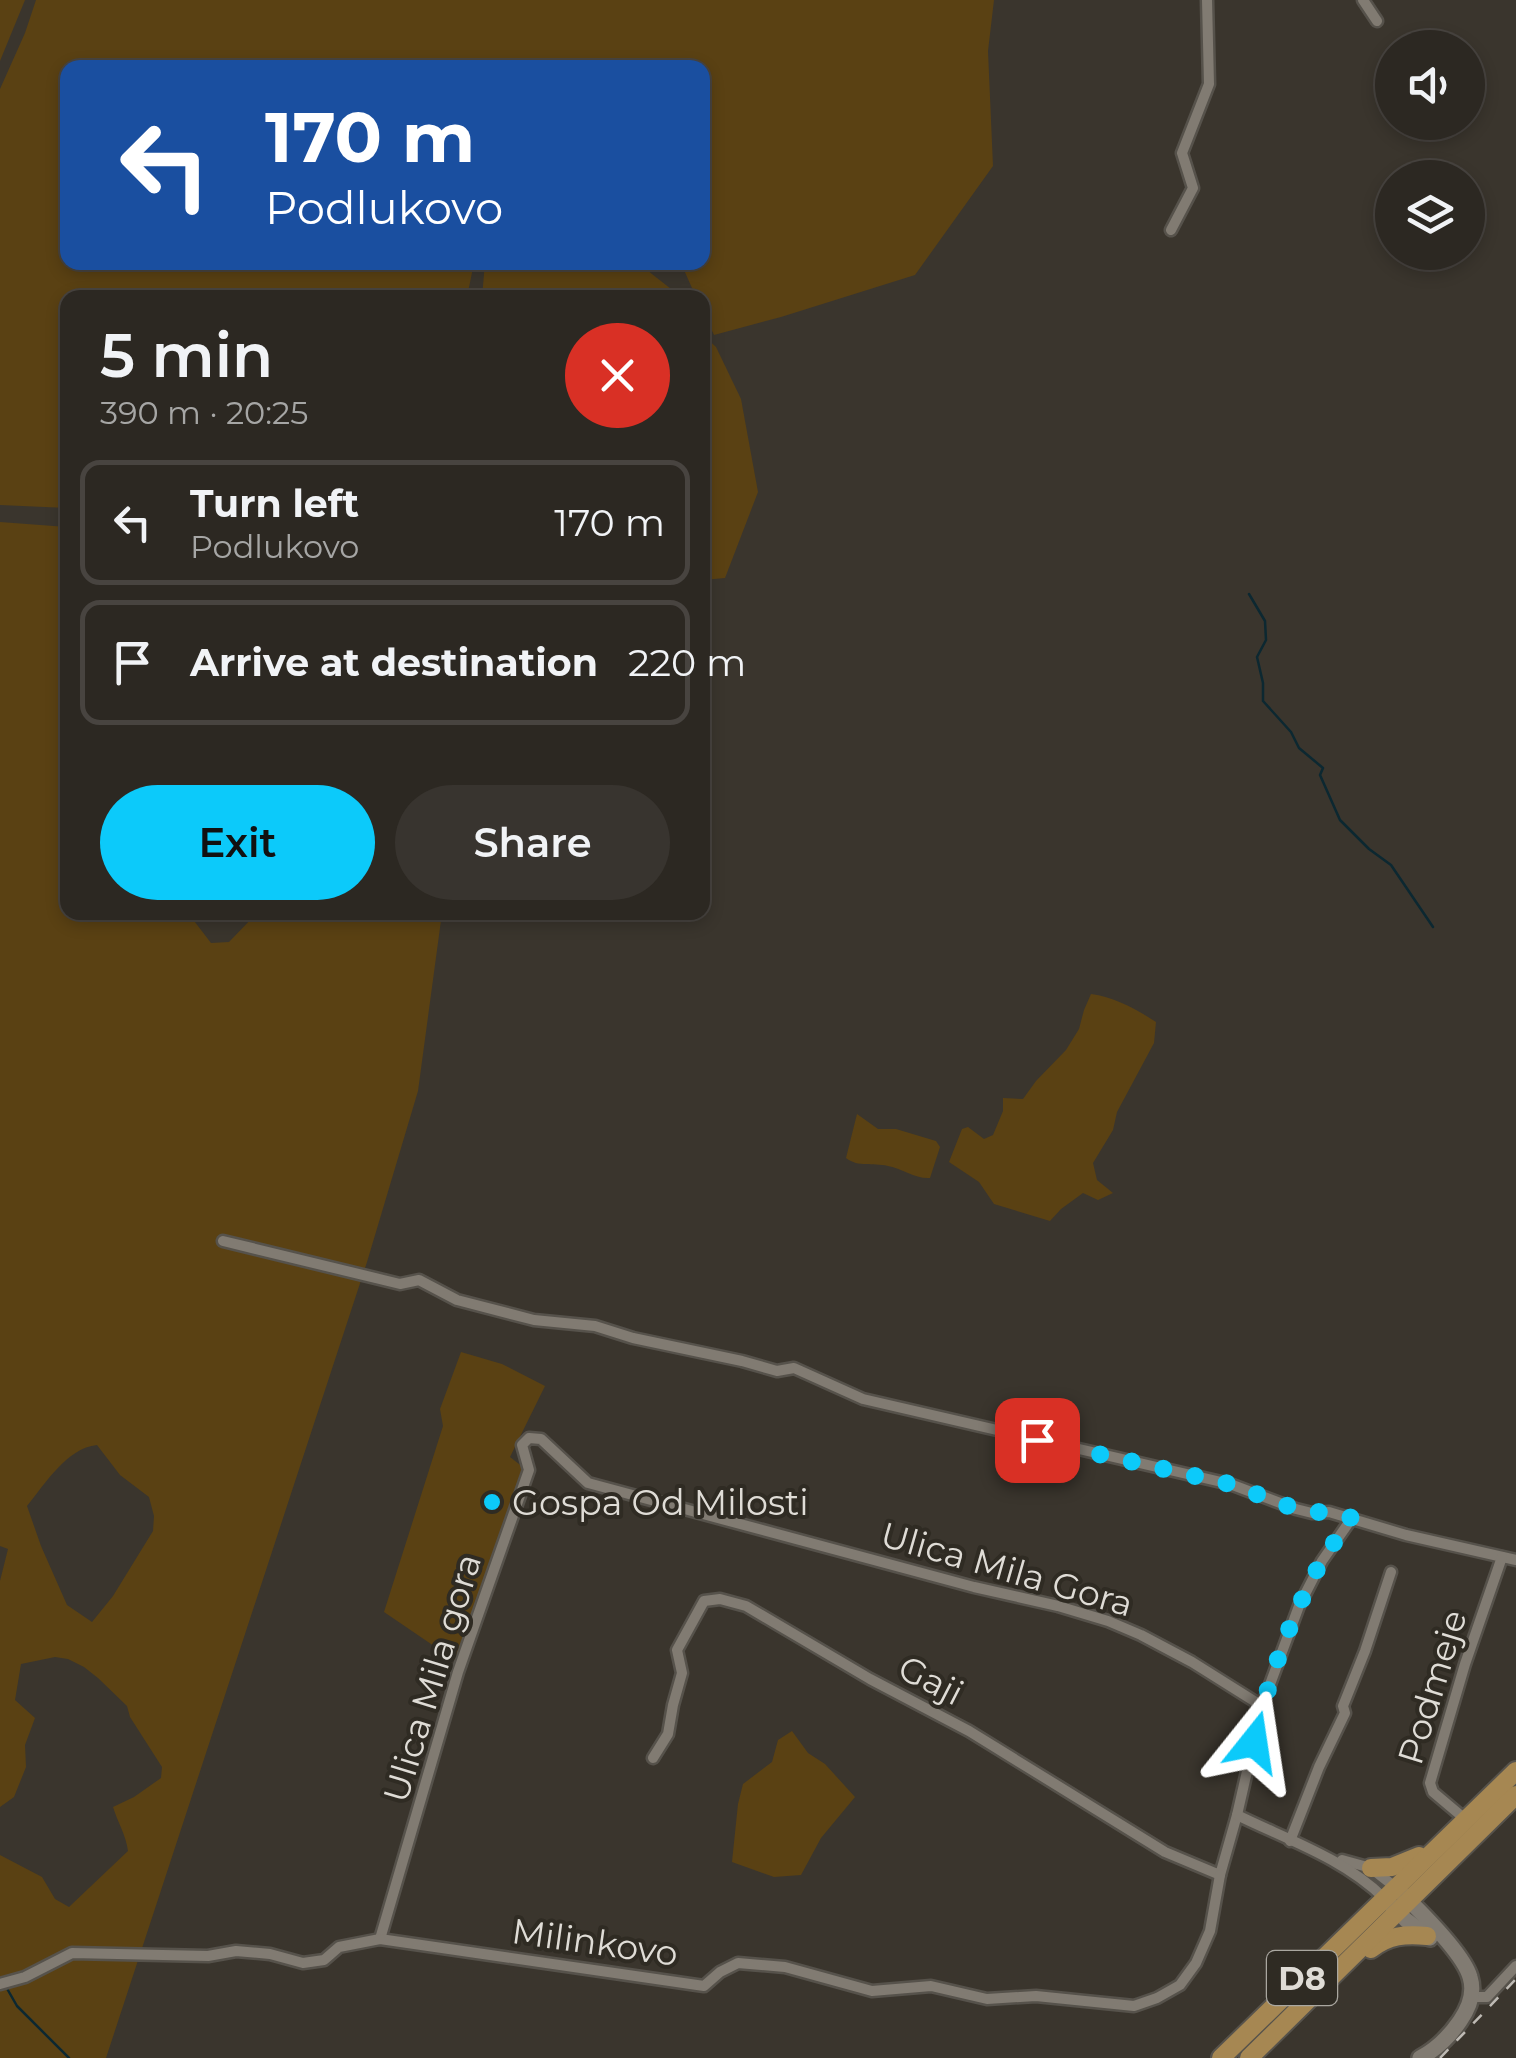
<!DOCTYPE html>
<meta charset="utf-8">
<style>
:root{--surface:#2c2822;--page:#38342f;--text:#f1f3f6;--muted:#a6a6a5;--line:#484440;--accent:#0ccafa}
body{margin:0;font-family:Montserrat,sans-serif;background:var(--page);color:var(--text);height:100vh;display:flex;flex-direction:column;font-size:38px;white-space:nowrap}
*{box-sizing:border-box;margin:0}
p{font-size:32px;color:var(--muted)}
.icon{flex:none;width:55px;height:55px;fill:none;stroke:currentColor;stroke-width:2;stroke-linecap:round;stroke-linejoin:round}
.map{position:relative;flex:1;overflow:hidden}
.sheet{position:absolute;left:60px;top:290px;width:650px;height:630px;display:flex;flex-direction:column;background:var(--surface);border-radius:20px;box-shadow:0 5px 15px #0003,0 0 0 2px var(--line)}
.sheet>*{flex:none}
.banner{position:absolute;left:60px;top:60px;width:650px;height:210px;border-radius:20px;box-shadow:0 5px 15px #0003,0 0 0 2px var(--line);background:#1a4fa0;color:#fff;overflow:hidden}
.controls{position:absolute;left:1375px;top:30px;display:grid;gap:20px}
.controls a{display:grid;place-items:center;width:110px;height:110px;border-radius:50%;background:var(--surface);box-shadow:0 5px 15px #0003,0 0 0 2px var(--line);font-size:50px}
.pin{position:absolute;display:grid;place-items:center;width:85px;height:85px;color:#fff;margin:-42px;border-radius:20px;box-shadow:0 5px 15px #0006}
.me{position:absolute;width:110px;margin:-55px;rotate:15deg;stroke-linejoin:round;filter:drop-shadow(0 0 8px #0008)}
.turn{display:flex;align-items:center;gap:35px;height:210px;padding:0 40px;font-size:45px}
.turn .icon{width:130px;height:130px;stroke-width:2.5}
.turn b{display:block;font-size:70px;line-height:85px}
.round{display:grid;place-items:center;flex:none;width:105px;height:105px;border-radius:52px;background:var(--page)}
.summary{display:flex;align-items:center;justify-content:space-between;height:170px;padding:0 40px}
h1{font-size:60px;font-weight:600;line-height:75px}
.button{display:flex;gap:20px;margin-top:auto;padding:20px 40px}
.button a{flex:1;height:115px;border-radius:60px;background:var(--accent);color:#111;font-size:40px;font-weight:600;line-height:115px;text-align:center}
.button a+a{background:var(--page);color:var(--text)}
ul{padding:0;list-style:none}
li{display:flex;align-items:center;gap:30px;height:125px;margin:0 20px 15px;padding:0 20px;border:5px solid var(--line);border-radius:20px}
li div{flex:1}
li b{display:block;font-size:38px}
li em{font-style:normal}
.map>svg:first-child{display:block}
</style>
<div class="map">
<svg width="1516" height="2058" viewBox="0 0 1516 2058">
<rect width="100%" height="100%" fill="#3a352d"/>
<g fill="#5a4113" fill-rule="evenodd">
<polygon points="0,0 25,0 0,61"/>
<polygon points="36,0 994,0 988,51 993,166 915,275 781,317 714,335 703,311 702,298 696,297 684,270 673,263 702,262 702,68 68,68 68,262 474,263 467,297 68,298 67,508 0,505 0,89 25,33"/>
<polygon points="485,263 638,263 671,289 675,297 482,297"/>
<polygon points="703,335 716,347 741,399 758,492 725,578 703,580"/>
<path d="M0 522 67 527 68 912 188 913 211 943 229 942 257 913H442L418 1091 367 1262 106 2058H0V1855L42 1877 55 1899 69 1907 128 1851C126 1835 118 1823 113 1807L134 1797 161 1778 162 1767 130 1717 127 1706 98 1678 84 1667 68 1659 55 1657 21 1664 15 1700 35 1718 25 1745 26 1767 14 1797 0 1807V1581L8 1549 0 1546ZM97 1445 120 1475 149 1497 154 1516 153 1531 113 1596 92 1622 67 1605 41 1546 27 1506C45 1484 67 1448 97 1445Z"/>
<path d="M1091 994C1114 997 1136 1009 1156 1022L1154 1043 1117 1112 1113 1130 1093 1163 1097 1180 1113 1193 1098 1200 1083 1193 1061 1209 1050 1221 994 1204 979 1182 949 1162 962 1129 968 1127 984 1139 993 1135 1003 1111V1098L1023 1099 1036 1081 1066 1050 1079 1029 1084 1010Z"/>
<path d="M857 1114 878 1129H896L936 1141 940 1147 930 1178C915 1179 903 1169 888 1166 872 1162 859 1168 846 1158Z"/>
<polygon points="461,1352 502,1364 545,1386 510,1457 524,1468 456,1661 384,1612 443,1426 440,1409"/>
<polygon points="792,1731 808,1753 825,1764 855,1797 821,1838 801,1875 774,1877 732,1862 738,1804 743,1784 772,1762 778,1740"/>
</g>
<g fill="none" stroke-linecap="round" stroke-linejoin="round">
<g stroke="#0c2831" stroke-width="2.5">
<polyline points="1249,594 1265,621 1266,640 1257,657 1263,683 1263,701 1291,732 1299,748 1323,768 1320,775 1340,820 1369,849 1391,865 1433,927"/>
<polyline points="5,1985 17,2006 69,2058"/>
</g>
<g stroke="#56524b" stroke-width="15">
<g id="street">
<polyline points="1363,0 1377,21"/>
<polyline points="1171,230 1193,188 1182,153 1209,84 1207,0"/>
<polyline points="223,1241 400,1284 419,1280 457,1300 534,1320 595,1326 633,1338 742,1361 777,1371 794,1368 863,1399 1230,1484 1296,1509 1312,1513 1329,1512 1406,1535 1516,1560"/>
<polyline points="1262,1706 1299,1606 1322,1561 1352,1518"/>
<polyline points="653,1758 668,1734 673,1705 682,1673 677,1650 704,1601 720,1599 746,1606 870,1679 969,1731 1165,1852 1220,1875 1237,1815"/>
<polyline points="1465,1819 1433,1792 1430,1783 1465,1664 1502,1557"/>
<polyline points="1290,1841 1319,1767 1345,1713 1343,1706 1365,1651 1391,1572"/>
<polyline points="1342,1860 1371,1868 1395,1887"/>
<path d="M380 1939 458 1672 529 1470 522 1445 529 1438 541 1439 588 1483 974 1587 1058 1606 1108 1621 1141 1635 1192 1662 1262 1706 1237 1815C1288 1840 1343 1858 1384 1898"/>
<polyline points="0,1984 25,1977 72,1953 208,1956 236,1951 270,1954 303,1963 324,1960 339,1947 380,1939 704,1986 720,1972 738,1963 785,1967 872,1991 931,1986 987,1999 1036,1996 1134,2006 1157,1998 1180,1985 1196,1963 1210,1931 1220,1875"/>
<polyline points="1471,1997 1487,1997 1516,1966"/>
</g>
</g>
<g stroke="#56524b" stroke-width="20">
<g id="secondary">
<path d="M1395 1887C1415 1906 1463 1952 1470 1977 1475 1993 1469 2008 1460 2021 1449 2037 1437 2049 1420 2058"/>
<polyline points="1384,1898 1406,1920 1430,1938"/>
</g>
</g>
<g stroke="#56524b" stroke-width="22">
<g id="primary">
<polyline points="1371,1868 1392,1867 1419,1856"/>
<path d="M1371 1949C1389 1935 1405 1934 1427 1936"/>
<polyline points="1221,2058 1516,1771"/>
<polyline points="1249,2058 1516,1795"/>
</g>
</g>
<use href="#street" stroke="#817b72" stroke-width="10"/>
<use href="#secondary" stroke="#817b72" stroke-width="15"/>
<use href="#primary" stroke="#a68752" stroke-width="18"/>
<polyline stroke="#bebab4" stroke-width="2.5" stroke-dasharray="12 12" stroke-linecap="butt" points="1440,2058 1516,1979"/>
</g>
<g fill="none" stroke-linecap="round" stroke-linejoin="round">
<path stroke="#0ccafa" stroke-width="18" stroke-dasharray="0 32.4" d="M1037 1440 1230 1484 1296 1509 1312 1512H1329L1352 1518C1342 1533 1329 1548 1320 1564 1290 1618 1268 1681 1254 1742"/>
</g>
<circle fill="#0ccafa" stroke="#2f2b23" stroke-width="4" cx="492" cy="1502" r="10"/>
<g text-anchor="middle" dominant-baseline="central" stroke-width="8" stroke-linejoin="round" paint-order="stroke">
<rect fill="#2f2b23" stroke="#aaa7a0" stroke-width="2.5" x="1267" y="1951" width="70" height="54" rx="8"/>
<g font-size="32" font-weight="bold" fill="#dfdcd6">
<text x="1302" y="1978">D8</text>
</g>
<g font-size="35" fill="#dfdcd6" stroke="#2f2b23" text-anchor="start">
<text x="512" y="1502">Gospa Od Milosti</text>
</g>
<g font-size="35" fill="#dfdcd6" stroke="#2f2b23">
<text transform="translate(1007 1569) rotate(16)">Ulica Mila Gora</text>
<text transform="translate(432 1678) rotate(-73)">Ulica Mila gora</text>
<text transform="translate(931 1680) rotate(27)">Gaji</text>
<text transform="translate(1432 1687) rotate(-73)">Podmeje</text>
<text transform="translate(595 1942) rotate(8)">Milinkovo</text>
</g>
</g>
</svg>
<div class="controls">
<a><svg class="icon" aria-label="sound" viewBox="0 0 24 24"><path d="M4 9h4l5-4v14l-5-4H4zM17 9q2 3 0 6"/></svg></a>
<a><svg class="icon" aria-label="layers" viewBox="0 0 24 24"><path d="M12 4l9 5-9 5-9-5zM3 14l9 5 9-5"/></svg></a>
</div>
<div class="pin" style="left:1037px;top:1440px;background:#d93025"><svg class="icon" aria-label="arrive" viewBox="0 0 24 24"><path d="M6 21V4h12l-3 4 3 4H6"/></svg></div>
<svg class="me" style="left:1254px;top:1742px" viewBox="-20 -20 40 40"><path d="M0-17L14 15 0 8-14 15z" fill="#0ccafa" stroke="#fff" stroke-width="4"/></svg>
<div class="banner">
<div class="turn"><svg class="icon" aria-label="left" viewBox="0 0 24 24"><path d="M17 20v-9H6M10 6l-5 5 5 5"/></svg><div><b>170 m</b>Podlukovo</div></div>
</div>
<section class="sheet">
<div class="summary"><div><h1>5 min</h1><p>390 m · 20:25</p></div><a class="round" style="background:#d93025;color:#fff"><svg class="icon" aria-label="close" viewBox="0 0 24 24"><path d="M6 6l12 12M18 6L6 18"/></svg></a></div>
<ul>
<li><svg class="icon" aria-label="left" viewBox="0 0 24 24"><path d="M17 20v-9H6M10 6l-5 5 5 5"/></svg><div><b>Turn left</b><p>Podlukovo</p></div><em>170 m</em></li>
<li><svg class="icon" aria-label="arrive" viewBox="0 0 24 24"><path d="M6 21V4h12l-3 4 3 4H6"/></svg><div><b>Arrive at destination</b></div><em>220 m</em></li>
</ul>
<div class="button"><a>Exit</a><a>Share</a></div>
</section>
</div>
